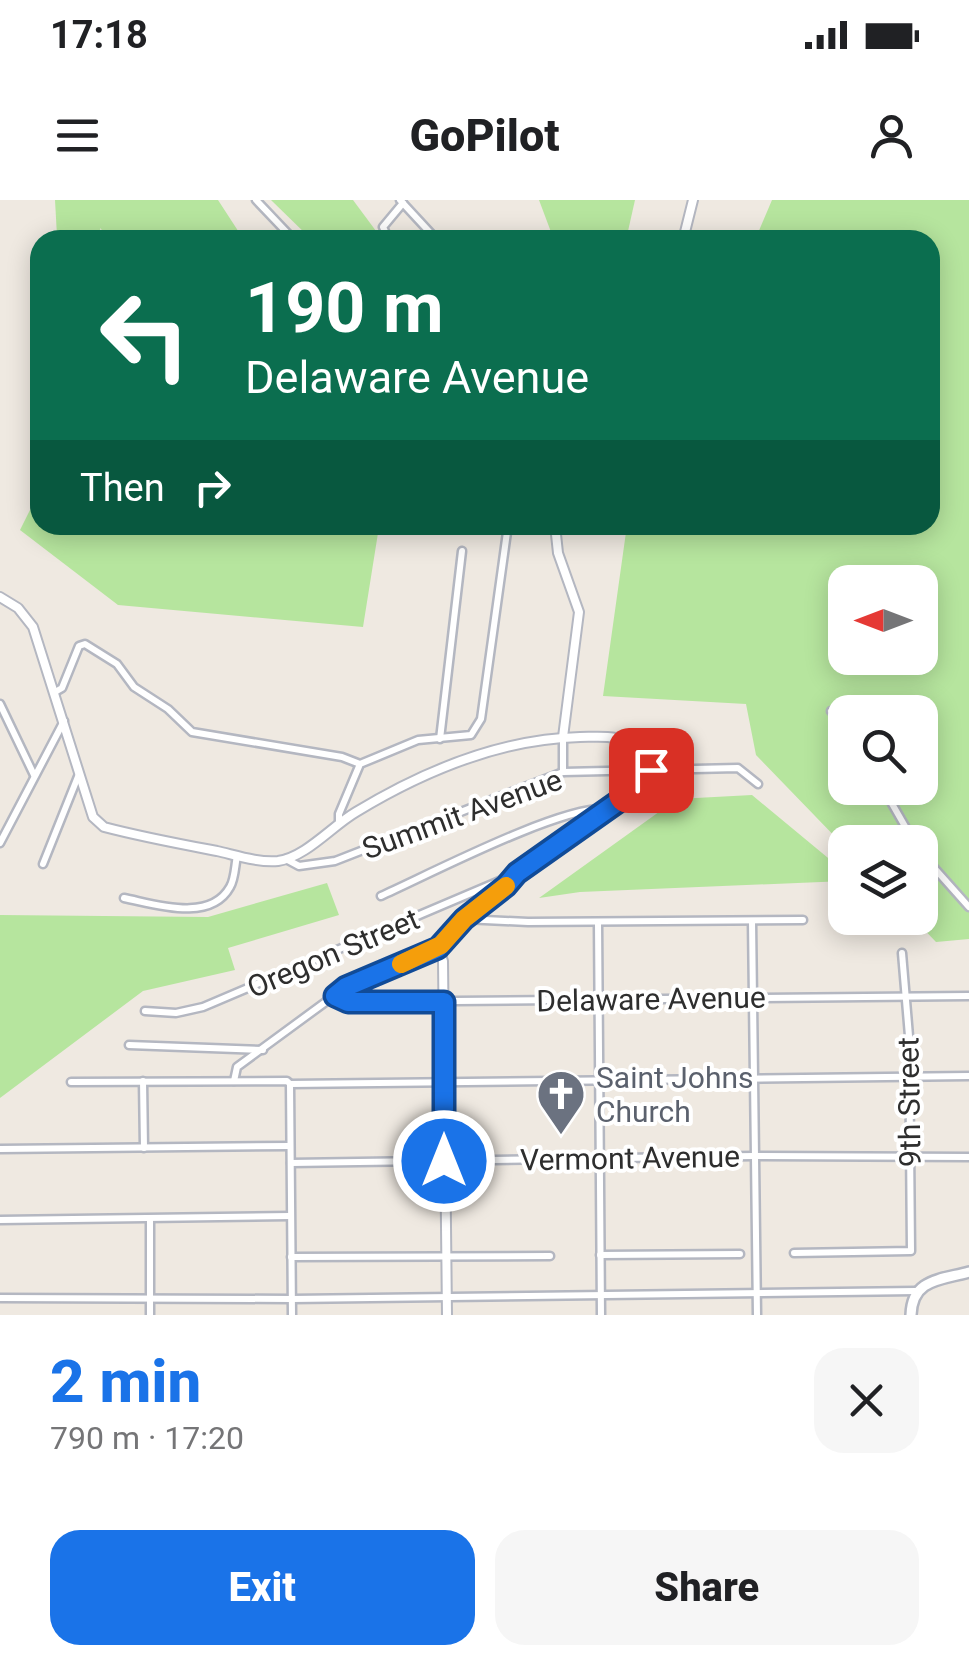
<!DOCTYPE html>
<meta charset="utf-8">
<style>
:root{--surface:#fff;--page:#f6f6f6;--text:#202124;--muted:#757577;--accent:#1a73e8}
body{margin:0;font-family:Roboto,sans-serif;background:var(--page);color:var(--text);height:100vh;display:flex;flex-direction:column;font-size:38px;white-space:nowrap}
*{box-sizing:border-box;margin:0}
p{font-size:32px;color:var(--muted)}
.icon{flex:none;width:55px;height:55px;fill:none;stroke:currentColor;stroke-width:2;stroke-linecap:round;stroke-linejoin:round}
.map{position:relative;height:1115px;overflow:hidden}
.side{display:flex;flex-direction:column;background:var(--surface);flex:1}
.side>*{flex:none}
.top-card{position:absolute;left:30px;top:30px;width:910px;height:305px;border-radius:30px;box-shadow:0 5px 25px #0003;background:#0b6e4f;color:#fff;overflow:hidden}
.needle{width:65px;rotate:270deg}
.fabs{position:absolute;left:828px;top:365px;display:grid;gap:20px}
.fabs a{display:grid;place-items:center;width:110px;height:110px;border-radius:20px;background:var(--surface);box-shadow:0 5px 25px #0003;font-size:50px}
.pin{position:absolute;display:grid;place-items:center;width:85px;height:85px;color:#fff;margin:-42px;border-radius:20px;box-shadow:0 5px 15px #0006}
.me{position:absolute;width:110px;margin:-55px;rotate:0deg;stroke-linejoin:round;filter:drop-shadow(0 0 8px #0008)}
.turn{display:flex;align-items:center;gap:35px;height:210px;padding:0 50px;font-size:45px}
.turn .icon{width:130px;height:130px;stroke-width:2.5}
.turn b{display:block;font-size:70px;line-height:85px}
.then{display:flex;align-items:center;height:95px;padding:0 50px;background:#0003;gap:20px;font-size:38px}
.round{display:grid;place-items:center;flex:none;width:105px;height:105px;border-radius:30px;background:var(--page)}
.summary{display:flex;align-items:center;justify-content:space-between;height:170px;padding:0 50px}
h1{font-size:60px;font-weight:800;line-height:75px;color:var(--accent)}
.cta{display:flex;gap:20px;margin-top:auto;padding:20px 50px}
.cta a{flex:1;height:115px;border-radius:30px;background:var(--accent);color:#fff;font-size:40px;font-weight:800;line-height:115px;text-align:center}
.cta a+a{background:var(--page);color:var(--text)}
.status{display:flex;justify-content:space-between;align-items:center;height:70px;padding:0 50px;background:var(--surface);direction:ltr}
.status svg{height:28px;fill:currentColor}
header{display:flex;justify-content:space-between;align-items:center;height:130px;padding:0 50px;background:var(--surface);font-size:45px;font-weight:800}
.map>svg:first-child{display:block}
</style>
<div class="status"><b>17:18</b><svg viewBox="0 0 49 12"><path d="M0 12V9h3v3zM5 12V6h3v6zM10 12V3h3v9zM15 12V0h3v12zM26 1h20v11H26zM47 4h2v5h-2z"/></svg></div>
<header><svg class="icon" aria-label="menu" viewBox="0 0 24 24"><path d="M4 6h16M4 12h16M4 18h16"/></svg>GoPilot<svg class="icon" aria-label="person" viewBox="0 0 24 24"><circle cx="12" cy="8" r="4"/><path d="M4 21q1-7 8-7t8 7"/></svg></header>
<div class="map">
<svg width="969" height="1115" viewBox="0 0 969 1115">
<rect width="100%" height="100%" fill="#efe9e1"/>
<g fill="#b6e59e" fill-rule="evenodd">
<polygon points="55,0 218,0 244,40 111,40 100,28 102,40 59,37 57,36"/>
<polygon points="271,0 353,0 376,31 365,40 312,40"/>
<polygon points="539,0 635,0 626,40 554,40"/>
<path d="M772 0H969V739L936 742 913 718H920V642H845V647L756 555 746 504 603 496 627 325H930V40H755ZM845 382H920V458H845ZM845 512H920V588H845Z"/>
<polygon points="40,290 40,325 452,325 448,335 378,333 363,427 118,405 20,330"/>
<polygon points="752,595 845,672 845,681 580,692 539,698 677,599"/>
<polygon points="327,683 339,715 228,748 235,770 143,791 0,898 0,715 208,717"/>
</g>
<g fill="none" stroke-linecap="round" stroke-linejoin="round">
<g stroke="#b4b7c1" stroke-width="11">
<g id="minor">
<polyline points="256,0 294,40"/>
<polyline points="400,0 437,40"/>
<polyline points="389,40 383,27 403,3"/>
<polyline points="55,492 62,488 79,446 85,444 117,464 134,487 168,509 192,532 342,557 360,564"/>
<polyline points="0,504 34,575"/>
<polyline points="831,511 845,528"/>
<polyline points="440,539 462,351"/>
<polyline points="563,572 563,537"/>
<polyline points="883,588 914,642"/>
<polyline points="339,624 339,614 360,564 418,540 471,535 481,519 508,325"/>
<polyline points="0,643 64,521"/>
<polyline points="920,652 969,707"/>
<polyline points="286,659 299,666 335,661 563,572 738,568 758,584"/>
<polyline points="43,664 79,574"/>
<path d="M381 696C428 675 562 605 607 609"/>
<path d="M124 698C155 704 210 723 230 687 235 679 235 665 237 656"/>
<polyline points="464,719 528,722 803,720"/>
<polyline points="752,721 757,1115"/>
<polyline points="598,722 601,1115"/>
<polyline points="335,796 347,802 969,796"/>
<polyline points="145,811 176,813 203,807 516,674"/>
<polyline points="129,845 263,850"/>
<polyline points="143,881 144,948"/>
<polyline points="234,881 237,867 346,787 438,747"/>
<polyline points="71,882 287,881 290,884 292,1115"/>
<polyline points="290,884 969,876"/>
<polyline points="0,949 290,946"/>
<polyline points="291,963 753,956 969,957"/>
<polyline points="0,1020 290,1016"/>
<polyline points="150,1020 150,1115"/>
<polyline points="794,1053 911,1051 909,836 902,753"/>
<polyline points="600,1055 740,1054"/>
<polyline points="291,1057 550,1056"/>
<polyline points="0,1098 292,1099 916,1091"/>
</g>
</g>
<g stroke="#b4b7c1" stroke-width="12">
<g id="tertiary">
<polyline points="683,40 693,0"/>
<polyline points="555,325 558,353 579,412 563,537"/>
<path d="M0 397 18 408 33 427 93 617 104 627C142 637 180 644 217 651 235 655 259 663 278 661 306 657 332 626 356 612 422 572 501 539 580 537 594 537 612 535 625 541 642 549 657 562 646 581L517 673 506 686 464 719 438 747 443 761 447 1115"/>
</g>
</g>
<g stroke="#b4b7c1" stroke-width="14">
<path id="secondary" d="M911 1115C912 1079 940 1080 969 1072"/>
</g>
<use href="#minor" stroke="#fff" stroke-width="6"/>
<use href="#tertiary" stroke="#fff" stroke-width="8"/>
<use href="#secondary" stroke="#fff" stroke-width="9"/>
</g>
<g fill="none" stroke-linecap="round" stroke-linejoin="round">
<g stroke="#114b97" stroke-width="25">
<polyline id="route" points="444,961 444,802 348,802 335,796 346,787 438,748 464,719 506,686 517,673 646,582 651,570"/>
</g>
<use href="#route" stroke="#1a73e8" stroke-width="18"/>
<polyline stroke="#f59e0b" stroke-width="18" points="401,764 441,745 464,719 506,686"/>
</g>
<defs>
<g id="church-pin" transform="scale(2.5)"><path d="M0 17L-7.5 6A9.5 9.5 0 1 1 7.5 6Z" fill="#6b7280" stroke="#fff"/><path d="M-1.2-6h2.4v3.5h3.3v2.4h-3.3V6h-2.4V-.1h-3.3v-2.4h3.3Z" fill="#fff"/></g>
</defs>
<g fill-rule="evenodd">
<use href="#church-pin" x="561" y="894"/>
</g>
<g text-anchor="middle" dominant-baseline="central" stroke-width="8" stroke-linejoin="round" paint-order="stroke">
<g font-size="30" fill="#2e2e2e" stroke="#fff">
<text transform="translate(462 614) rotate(-20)">Summit Avenue</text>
<text transform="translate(333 753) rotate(-23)">Oregon Street</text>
<text transform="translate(651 799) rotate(-1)">Delaware Avenue</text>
<text transform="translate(909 902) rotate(-91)">9th Street</text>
<text transform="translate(630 958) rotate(-1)">Vermont Avenue</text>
</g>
<g font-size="30" fill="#5b616d" stroke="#fff" text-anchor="start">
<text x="596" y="877">Saint Johns<tspan x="596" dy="34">Church</tspan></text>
</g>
</g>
</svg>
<div class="fabs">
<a><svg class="needle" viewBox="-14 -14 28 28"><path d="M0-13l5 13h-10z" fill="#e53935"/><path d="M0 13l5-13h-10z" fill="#757577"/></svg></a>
<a><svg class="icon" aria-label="search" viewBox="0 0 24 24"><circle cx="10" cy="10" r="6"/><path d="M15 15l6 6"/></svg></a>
<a><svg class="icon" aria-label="layers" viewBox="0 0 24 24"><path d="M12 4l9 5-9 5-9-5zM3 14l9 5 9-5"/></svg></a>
</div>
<div class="pin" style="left:651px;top:570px;background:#d93025"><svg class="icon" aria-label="arrive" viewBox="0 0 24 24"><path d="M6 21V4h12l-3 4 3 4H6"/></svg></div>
<svg class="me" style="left:444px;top:961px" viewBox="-20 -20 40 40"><circle r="17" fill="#1a73e8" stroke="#fff" stroke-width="3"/><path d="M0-11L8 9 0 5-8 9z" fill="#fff"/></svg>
<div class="top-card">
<div class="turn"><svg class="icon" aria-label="left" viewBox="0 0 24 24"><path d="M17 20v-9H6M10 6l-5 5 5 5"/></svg><div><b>190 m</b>Delaware Avenue</div></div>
<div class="then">Then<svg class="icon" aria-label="right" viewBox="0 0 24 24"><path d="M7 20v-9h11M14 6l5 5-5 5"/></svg></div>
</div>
</div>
<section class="side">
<div class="summary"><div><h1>2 min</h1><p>790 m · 17:20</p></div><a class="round"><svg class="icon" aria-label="close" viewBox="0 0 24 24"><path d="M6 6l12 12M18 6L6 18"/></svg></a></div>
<div class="cta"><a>Exit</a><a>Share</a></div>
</section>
